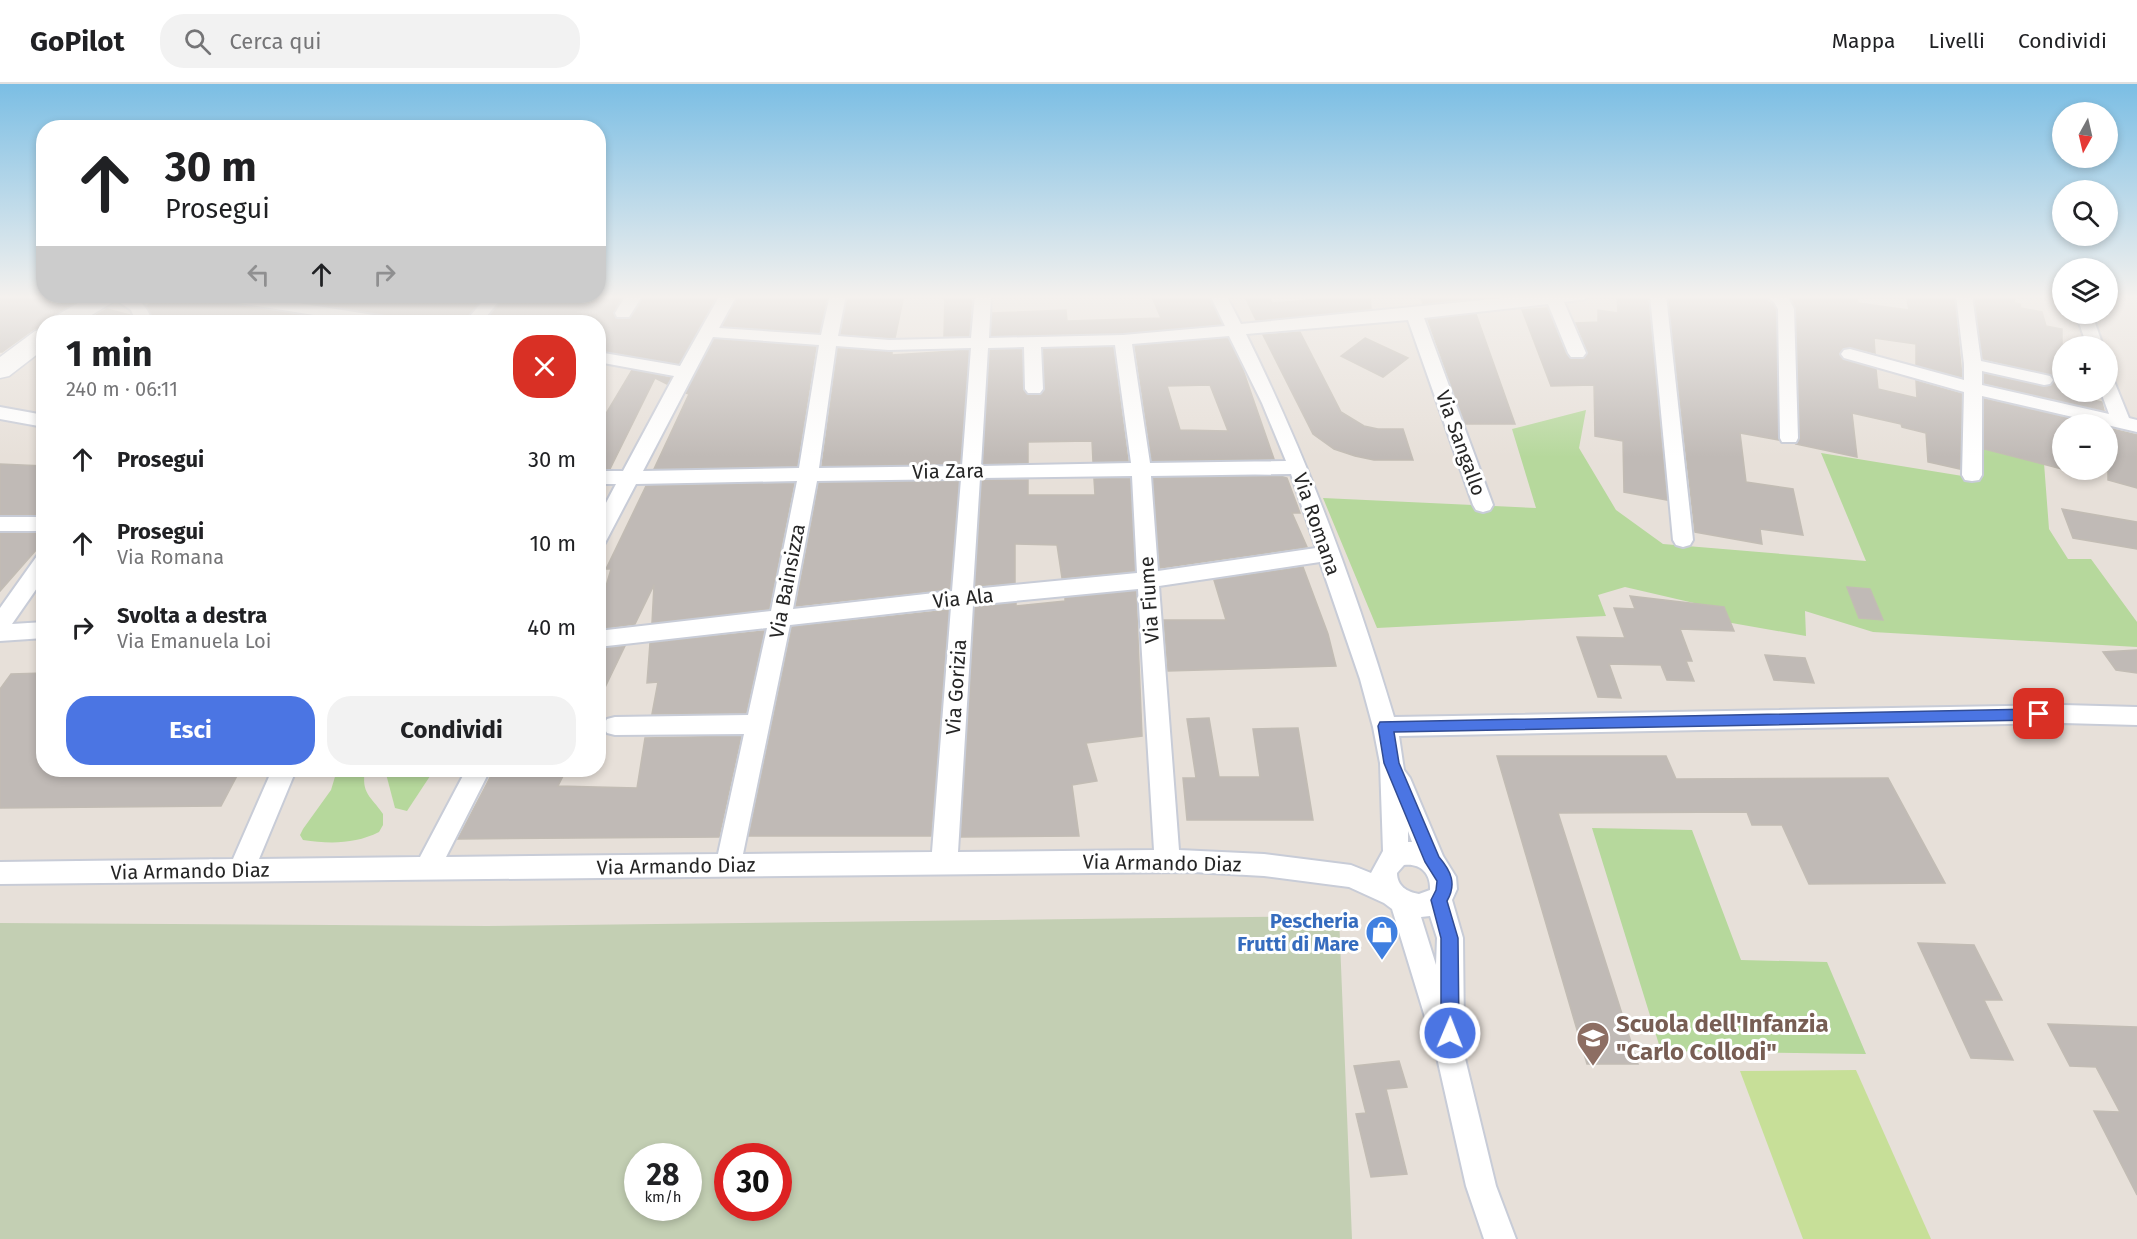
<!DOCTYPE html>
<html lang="it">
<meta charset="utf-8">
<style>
:root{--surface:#fff;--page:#f2f2f2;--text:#202124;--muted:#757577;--line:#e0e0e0;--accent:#4b75e3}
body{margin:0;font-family:"Fira Sans",sans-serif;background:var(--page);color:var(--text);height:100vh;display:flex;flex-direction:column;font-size:22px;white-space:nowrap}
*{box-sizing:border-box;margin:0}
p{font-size:20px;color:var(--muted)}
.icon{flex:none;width:33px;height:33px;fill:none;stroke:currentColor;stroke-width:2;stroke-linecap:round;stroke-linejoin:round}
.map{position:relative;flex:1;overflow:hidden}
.details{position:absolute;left:36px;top:231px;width:570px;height:462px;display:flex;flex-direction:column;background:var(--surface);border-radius:24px;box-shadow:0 3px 9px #0003}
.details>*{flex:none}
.top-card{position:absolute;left:36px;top:36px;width:570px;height:183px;border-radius:24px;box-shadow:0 3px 9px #0003;background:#fff;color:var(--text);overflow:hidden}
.needle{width:39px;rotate:188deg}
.controls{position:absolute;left:2052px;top:18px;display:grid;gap:12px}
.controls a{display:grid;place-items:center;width:66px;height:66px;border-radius:50%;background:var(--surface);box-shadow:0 3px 9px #0003;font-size:30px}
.speed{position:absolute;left:624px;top:1059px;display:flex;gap:12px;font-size:30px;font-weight:700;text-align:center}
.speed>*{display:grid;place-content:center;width:78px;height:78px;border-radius:50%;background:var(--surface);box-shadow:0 3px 9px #0003;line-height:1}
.speed small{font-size:15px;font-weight:400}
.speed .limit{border:9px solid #d22;background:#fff;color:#111}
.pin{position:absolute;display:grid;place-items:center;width:51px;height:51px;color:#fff;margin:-26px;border-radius:12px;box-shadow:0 3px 9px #0006}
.me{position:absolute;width:66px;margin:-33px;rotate:1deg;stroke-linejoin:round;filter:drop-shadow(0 0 4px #0008)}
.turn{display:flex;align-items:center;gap:21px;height:126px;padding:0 30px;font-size:27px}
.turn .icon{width:78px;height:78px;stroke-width:2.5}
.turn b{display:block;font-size:42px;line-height:51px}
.lanes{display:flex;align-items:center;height:57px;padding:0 30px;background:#0003;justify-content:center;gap:30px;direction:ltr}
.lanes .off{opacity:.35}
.round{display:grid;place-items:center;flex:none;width:63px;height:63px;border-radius:24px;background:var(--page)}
.overview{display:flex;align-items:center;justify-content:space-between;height:102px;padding:0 30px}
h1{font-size:36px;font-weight:700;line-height:45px}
.action{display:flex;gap:12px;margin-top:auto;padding:12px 30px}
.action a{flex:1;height:69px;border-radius:24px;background:var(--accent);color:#fff;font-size:24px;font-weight:700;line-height:69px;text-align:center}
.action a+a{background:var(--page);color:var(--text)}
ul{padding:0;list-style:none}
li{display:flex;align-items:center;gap:18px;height:84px;padding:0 30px}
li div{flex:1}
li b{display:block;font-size:22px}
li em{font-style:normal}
header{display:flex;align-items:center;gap:36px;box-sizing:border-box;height:84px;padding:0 30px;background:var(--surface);border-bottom:2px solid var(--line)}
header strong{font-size:28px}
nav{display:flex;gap:33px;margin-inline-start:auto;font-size:21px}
.search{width:420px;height:54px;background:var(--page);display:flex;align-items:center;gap:15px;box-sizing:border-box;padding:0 21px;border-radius:24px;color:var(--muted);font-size:22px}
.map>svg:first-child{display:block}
</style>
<header>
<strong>GoPilot</strong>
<div class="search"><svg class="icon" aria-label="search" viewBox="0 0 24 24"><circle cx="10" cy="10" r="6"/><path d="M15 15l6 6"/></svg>Cerca qui</div>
<nav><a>Mappa</a><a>Livelli</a><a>Condividi</a></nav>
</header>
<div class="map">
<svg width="2137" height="1155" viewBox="0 0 2137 1155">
<rect width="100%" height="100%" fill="#e7e0d9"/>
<g fill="#b6d89c">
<polygon points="1586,326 1579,364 1616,426 1663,460 1866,477 1821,369 1981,395 1980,363 2044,379 2049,445 2068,475 2091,475 2137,538 2137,563 1873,548 1805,527 1806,552 1726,538 1724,526 1625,503 1598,511 1606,532 1377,544 1323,414 1536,424 1512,345"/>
<path d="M337 686H365C361 710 371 712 383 730V741L379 748C355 760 330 760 303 756L300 751 303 745 331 706Z"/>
<polygon points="385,686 434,686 407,727 395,724"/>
<polygon points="1592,744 1692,746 1741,876 1827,878 1866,970 1661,967"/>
</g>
<path fill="#c3cfb3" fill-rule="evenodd" d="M1339 832 1352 1155H0V839L487 842ZM688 1072V1124H638V1072ZM778 1072V1124H728V1072Z"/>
<polygon fill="#c7df98" points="1856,986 1931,1155 1803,1155 1740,987"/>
<g fill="#c0bab6" stroke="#c2bcb4" stroke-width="1.5" fill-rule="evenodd">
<polygon points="0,211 53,212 77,217 53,231 49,238 44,238 44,243 34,245 2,268 0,268"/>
<polygon points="623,211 613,228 617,235 631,234 645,211 717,211 679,280 598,266 598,238 484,238 505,212"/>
<polygon points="739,211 828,211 819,249 723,242"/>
<polygon points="848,211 904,211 895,254 841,250"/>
<polygon points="945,211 972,211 969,252 944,252"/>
<polygon points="1151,211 1208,211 1222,240 1123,249 991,252 992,229 1066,226 1067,237 1161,234"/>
<polygon points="1244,211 1268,211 1272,219 1370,211 1371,225 1256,236"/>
<polygon points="1420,211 1469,211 1470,215 1423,220"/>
<polygon points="1617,211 1648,214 1667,416 1624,408 1623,357 1595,352 1594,301 1551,302 1522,226 1547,224 1566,270 1571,275 1583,275 1588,268 1576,239 1598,238 1598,226 1618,229"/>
<polygon points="1668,211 1722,211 1749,216 1749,211 1761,211 1772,220 1776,226 1779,356 1740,349 1746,398 1793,405 1803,451 1760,445 1762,460 1695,448"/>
<polygon points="1790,211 1856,211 1858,219 1909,226 1906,211 1954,211 1962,293 1916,281 1916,260 1874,254 1875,269 1850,263 1842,265 1839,270 1843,276 1876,285 1878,305 1917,314 1916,297 1962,310 1960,385 1928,378 1926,349 1902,343 1901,340 1852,329 1857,373 1796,360 1800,354 1796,225"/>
<polygon points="1974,211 2014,211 2015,219 2020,220 2021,224 2042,228 2046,242 2062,245 2062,308 2102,318 2104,327 1984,299 1984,290 2044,303 2052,301 2055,296 2050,290 1983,275"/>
<polygon points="161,212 216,212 226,219 347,238 155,238 147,222"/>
<polygon points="265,212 484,212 463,238 397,238 392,232"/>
<polygon points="107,225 130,231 130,234 132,233 134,238 84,238"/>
<polygon points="1476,230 1515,340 1465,340 1428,236"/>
<polygon points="1300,248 1341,328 1364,342 1378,345 1403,345 1413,376 1374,376 1355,372 1334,365 1313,350 1263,251"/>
<path d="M1228 254 1242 283 1274 375 1152 377 1135 262ZM1210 301 1228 347 1180 346 1167 302Z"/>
<polygon points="1365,254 1408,274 1383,293 1341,272"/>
<polygon points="714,255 816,263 797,382 654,385 689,310 686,309"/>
<polygon points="1113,263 1128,377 1093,378 1092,357 1028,358 1028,379 983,380 990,266 1022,265 1023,306 1028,311 1040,311 1045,305 1043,265"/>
<polygon points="838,264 892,268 892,271 969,266 960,380 822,382"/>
<polygon points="632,286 671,294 667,300 655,294 610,385 598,385 598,343"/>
<polygon points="1984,315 2095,340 2062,340 2062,385 1984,365"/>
<polygon points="2108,344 2137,351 2137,404 2108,396"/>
<polygon points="0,380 44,382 44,431 0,431"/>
<polygon points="1280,392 1287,394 1300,429 1292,429 1307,463 1160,484 1153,394"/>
<polygon points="1130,394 1135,487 1062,494 1057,461 1015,460 1015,499 975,502 982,396 1028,396 1028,411 1095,411 1094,395"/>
<polygon points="959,397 950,505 796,522 819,399"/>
<polygon points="794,399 769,525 652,539 654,501 635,540 598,545 598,530 611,485 606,485 646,402"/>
<polygon points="2062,425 2137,438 2137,465 2073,454"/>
<polygon points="0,449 44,449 44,457 0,507"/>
<polygon points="1303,483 1328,550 1336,582 1168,587 1164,536 1226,536 1214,496"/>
<polygon points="1847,503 1870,505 1883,536 1859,534"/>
<polygon points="1136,507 1142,652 1086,659 1097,697 1072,701 1079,752 961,753 975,523 1016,519 1016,522 1065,517 1065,514"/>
<polygon points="1630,512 1724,523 1734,547 1680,545 1692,577 1686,577 1694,597 1667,596 1661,581 1609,580 1621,614 1598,613 1577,553 1625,554 1614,524 1635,525"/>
<polygon points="949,526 931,752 749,752 792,543"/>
<polygon points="764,547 746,629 652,630 658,598 647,599 650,559"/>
<polygon points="625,562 598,618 598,565"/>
<polygon points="2137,566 2137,589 2116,586 2103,568"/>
<polygon points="1765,571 1805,574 1814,599 1774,596"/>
<polygon points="44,589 44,686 240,686 221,722 0,724 0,605 11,590"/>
<polygon points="1209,634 1219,693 1260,693 1253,645 1298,644 1313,736 1187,736 1183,694 1196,694 1187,635"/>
<polygon points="741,652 719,753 458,755 494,686 566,686 558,702 637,704 645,654"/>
<polygon points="1497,672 1666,672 1676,695 1888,694 1945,799 1809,800 1782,741 1752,741 1747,728 1558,729 1638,980 1587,980"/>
<polygon points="1918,859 1974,861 2002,916 1984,916 2013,976 1971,974"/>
<polygon points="2048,940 2137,943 2137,1111 2094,1027 2120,1028 2096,983 2070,982"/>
<polygon points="1399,977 1407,1003 1386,1005 1407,1090 1371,1093 1356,1030 1366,1029 1354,982"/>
</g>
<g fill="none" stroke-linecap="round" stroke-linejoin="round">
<g stroke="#c8ccd7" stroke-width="4">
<g id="street">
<polygon points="626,211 643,211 629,233 617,233 615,229"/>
<path d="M720 211H737L719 244 821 251 830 211H846L838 252 889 256 971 254 975 211H991L989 254 1123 251 1225 242 1210 211H1226L1241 240 1533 211H1588L1586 215 1564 218 1586 269 1583 273H1571L1568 269 1548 220 1424 234 1493 421 1490 426 1483 428 1476 426 1473 421 1408 236 1246 250C1307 373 1355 502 1394 633L2063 621 2137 623V641L2063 639 1399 652 1404 686 1410 694 1443 772 1456 793 1457 805 1452 816 1463 854 1464 950 1461 958 1496 1102 1516 1155H1484L1466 1102 1436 969 1392 825 1384 819 1349 803 1264 792 1193 788 0 800V778L233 775 272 686H296L259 775 420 773 466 686H490L446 773 718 770 744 650 615 651 607 649 603 642 607 635 615 633 748 631 767 544 598 563V547L771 527 797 397 636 400 605 459 598 461V434L616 400H598V387H623L674 292 598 278V268L680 282ZM1229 252 1262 319 1286 377 1150 379 1132 260ZM713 253 819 261 799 384 643 387ZM1115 261 1131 379 981 382 988 264 1024 263 1025 305 1028 309H1040L1043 305 1041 263ZM836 262 889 266 971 264 962 382 819 384ZM1291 390 1316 464 1158 487 1151 392ZM1132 392 1137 489 973 505 980 394ZM961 395 952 507 793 525 817 397ZM1320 478 1360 595 1373 643 1380 679 1383 767 1371 789 1351 781 1264 770 1179 766 1159 502ZM1138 505 1154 766 958 768 973 521ZM951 523 932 768 743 770 790 541ZM1408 747 1412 758H1408ZM1404 781C1420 779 1431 789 1430 806L1419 810C1407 808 1397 802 1397 789ZM1430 832 1437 854 1436 881 1421 833Z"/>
<polygon points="1650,211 1666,211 1693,456 1690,461 1683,463 1676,461 1673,456"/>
<polygon points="1763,211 1787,211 1794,225 1798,354 1796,358 1782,358 1780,354 1778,225 1774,218"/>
<polygon points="1956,211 1972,211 1981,277 2050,292 2053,296 2050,300 2044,301 1982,287 1982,301 2109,330 2101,308 2108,308 2108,296 2114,297 2129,334 2137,336 2137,348 1982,312 1982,391 1979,396 1972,397 1965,396 1962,391 1964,308 1844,274 1841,270 1844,266 1850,265 1964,296 1964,280"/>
<path d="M110 212C135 209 143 215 153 238H136L131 226Z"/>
<polygon points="218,212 254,212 386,233 392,234 395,238 358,238 226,217"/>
<polygon points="487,212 503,212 482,238 465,238"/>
<polygon points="2076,230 2092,230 2103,262 2087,262"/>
<polygon points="0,323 44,331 44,343 0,335"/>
<rect x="0" y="433" width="44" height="14"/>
<polygon points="44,470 44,494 12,540 44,538 44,554 0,557 0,524 37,472"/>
</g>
</g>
<g stroke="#c8ccd7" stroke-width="3">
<g id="secondary">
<polygon points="90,212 118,212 115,217 80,238 51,238 54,233"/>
<polygon points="44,245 44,265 9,292 0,294 0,273 35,247"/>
</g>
</g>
<use href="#street" fill="#fff" fill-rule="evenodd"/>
<use href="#secondary" fill="#fff" fill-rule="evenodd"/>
</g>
<linearGradient id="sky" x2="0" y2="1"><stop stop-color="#7bbee4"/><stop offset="0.57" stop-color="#f4f1ee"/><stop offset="1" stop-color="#f4f1ee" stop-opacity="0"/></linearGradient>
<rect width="2137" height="373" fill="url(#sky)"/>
<path fill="#4b75e3" stroke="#314c94" stroke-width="1.5" d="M2039 625 2044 626 2046 630 2044 634 2039 636 1394 648 1399 679 1439 773C1451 787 1457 800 1447 817L1458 854 1459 949 1456 955 1450 958 1444 955 1441 949V854L1431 816 1436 806 1437 797 1425 778 1384 679 1378 642 1380 638Z"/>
<defs>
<g id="shop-pin" transform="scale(1.725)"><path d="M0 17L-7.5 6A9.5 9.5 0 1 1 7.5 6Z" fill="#3f7fe0" stroke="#fff"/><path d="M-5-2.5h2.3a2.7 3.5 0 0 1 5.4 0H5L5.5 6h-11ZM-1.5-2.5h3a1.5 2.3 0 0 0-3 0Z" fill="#fff"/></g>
<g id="school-pin" transform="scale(1.725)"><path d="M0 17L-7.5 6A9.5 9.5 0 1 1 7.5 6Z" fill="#8d6e63" stroke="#fff"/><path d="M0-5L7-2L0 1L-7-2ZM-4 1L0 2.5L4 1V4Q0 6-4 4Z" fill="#fff"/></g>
</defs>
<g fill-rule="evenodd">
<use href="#shop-pin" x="1382" y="848"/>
<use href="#school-pin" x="1593" y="954"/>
</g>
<g text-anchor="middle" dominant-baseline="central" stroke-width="6" stroke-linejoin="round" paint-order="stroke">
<g font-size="20" fill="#262626" stroke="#fff">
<text transform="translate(1461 359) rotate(70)">Via Sangallo</text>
<text transform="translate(948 387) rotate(-1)">Via Zara</text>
<text transform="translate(1317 440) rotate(71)">Via Romana</text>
<text transform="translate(787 497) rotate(-79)">Via Bainsizza</text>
<text transform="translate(963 514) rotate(-6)">Via Ala</text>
<text transform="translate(1149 516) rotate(-94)">Via Fiume</text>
<text transform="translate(956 603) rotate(-86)">Via Gorizia</text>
<text transform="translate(1162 779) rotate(1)">Via Armando Diaz</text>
<text transform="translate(676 782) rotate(-1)">Via Armando Diaz</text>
<text transform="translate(190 787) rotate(-1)">Via Armando Diaz</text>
</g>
<g font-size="20" font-weight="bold" fill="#366cbe" stroke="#fff" text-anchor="end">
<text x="1359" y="837">Pescheria<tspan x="1359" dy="23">Frutti di Mare</tspan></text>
</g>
<g font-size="24" font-weight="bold" fill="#785e54" stroke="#fff" text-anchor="start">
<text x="1616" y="940">Scuola dell'Infanzia<tspan x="1616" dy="28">"Carlo Collodi"</tspan></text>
</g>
</g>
</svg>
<div class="controls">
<a><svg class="needle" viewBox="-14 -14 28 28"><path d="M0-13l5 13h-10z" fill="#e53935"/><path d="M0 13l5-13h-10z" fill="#757577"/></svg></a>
<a><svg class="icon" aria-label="search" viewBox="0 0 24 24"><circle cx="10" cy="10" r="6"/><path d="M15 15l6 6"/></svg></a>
<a><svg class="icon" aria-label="layers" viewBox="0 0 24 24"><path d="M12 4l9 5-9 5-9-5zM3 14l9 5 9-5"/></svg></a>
<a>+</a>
<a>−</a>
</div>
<div class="speed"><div>28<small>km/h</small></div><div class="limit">30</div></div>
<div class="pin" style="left:2039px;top:630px;background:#d93025"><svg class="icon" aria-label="arrive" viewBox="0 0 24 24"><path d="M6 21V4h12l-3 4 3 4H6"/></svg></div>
<svg class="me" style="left:1450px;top:949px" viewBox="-20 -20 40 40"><circle r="17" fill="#4b75e3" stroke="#fff" stroke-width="3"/><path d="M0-11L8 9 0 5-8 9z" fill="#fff"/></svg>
<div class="top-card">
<div class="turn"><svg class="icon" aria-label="ahead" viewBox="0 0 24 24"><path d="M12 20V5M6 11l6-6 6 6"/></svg><div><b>30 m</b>Prosegui</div></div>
<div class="lanes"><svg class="icon off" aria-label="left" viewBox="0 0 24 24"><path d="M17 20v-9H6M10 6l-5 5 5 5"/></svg><svg class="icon" aria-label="ahead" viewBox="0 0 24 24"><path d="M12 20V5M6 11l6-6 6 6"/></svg><svg class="icon off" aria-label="right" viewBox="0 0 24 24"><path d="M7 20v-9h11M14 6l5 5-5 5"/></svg></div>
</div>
<section class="details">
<div class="overview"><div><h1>1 min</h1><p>240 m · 06:11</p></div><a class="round" style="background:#d93025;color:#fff"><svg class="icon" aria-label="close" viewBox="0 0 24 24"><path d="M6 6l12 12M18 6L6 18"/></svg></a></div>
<ul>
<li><svg class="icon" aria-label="ahead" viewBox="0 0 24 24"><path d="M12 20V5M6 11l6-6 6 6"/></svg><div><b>Prosegui</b></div><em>30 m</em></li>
<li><svg class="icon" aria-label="ahead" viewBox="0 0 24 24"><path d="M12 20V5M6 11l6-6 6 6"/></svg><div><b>Prosegui</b><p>Via Romana</p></div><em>10 m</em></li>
<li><svg class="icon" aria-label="right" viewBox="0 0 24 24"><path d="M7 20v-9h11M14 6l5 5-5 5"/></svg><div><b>Svolta a destra</b><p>Via Emanuela Loi</p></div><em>40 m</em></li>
</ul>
<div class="action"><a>Esci</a><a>Condividi</a></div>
</section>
</div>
